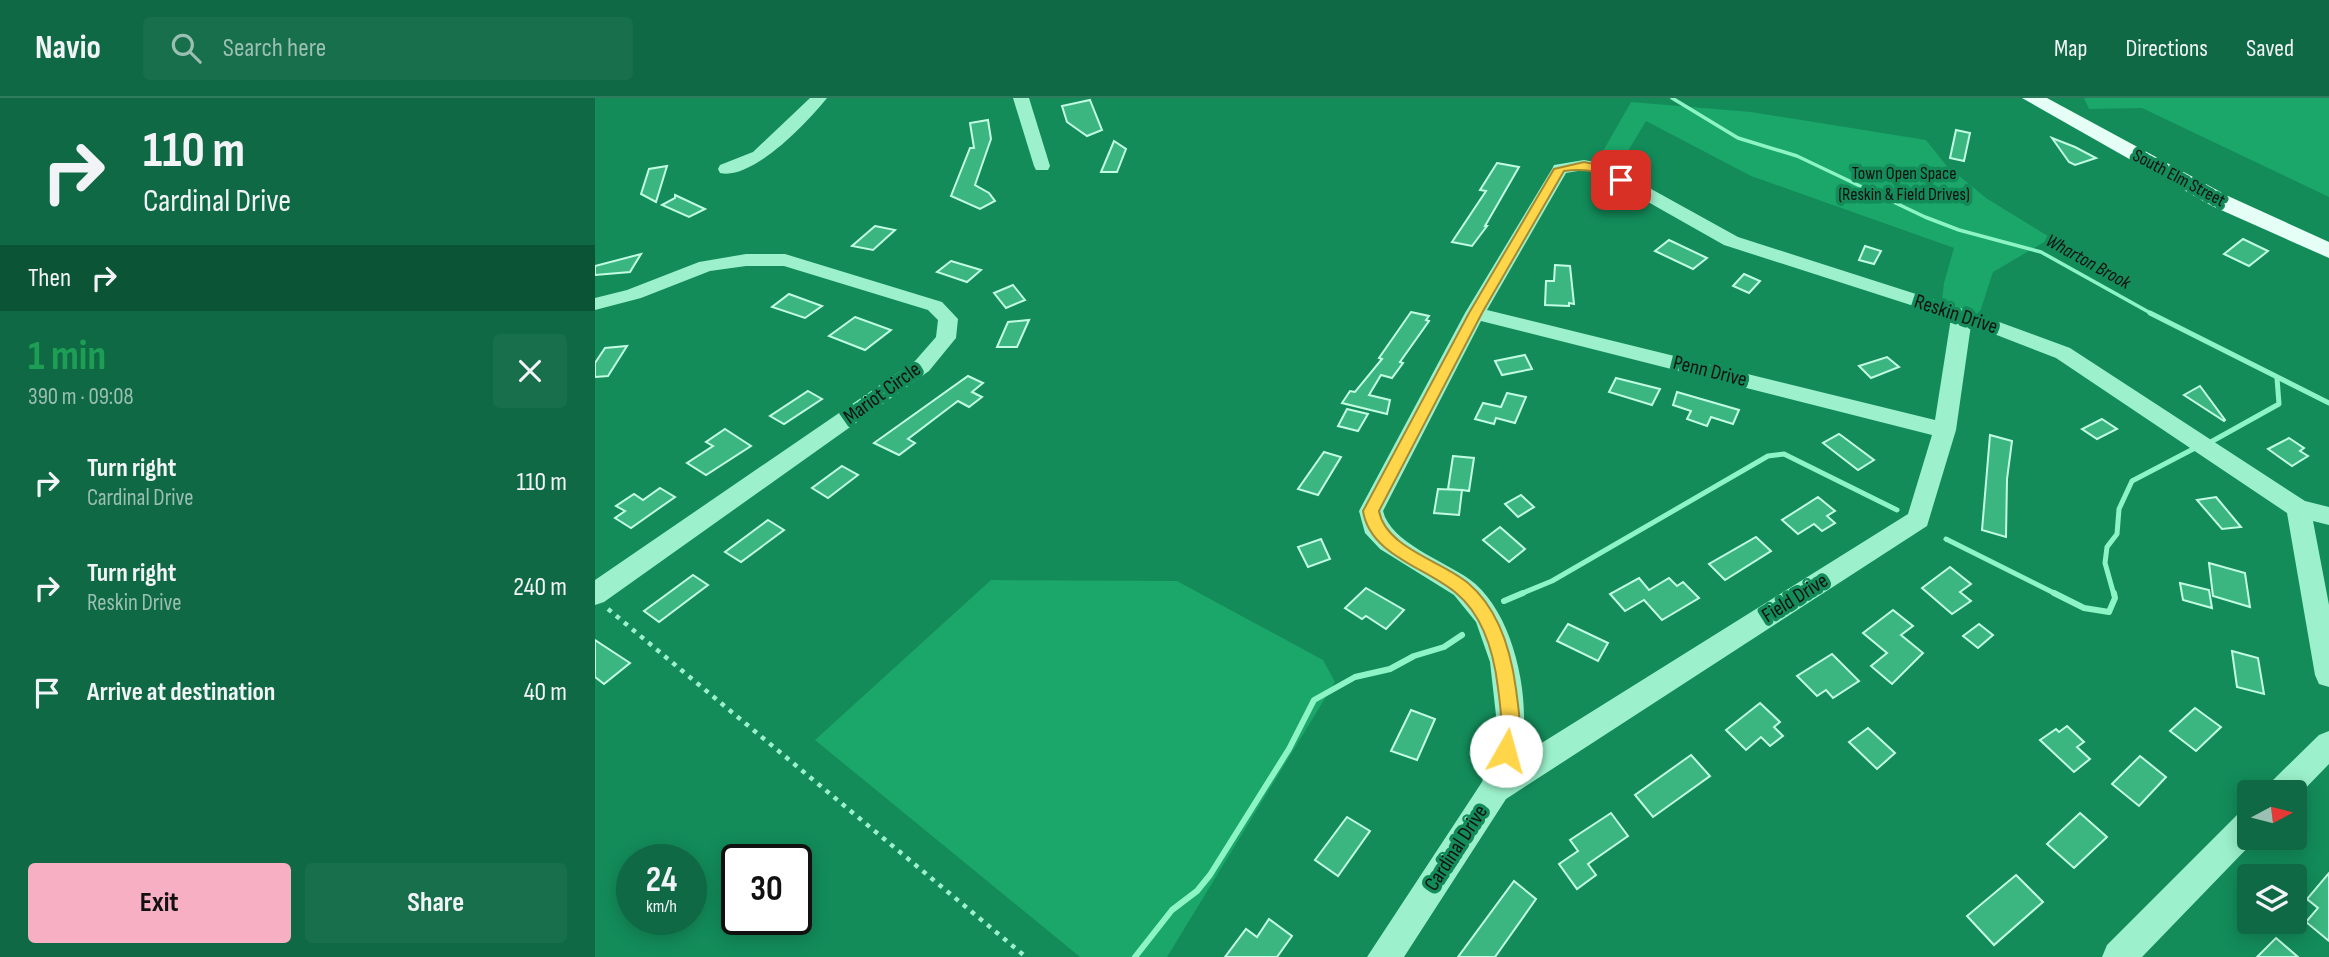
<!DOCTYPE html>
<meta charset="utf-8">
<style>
:root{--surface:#0e6944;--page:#176f4b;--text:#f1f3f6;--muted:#9bbfb2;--line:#2e7c5d;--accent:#f7afc4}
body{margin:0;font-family:"Sofia Sans Condensed",sans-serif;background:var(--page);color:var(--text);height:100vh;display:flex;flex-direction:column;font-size:26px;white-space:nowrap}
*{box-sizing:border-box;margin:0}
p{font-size:23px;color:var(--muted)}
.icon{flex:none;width:38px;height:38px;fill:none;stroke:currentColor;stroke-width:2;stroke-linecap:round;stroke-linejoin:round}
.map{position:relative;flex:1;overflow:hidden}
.panel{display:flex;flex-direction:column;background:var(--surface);width:595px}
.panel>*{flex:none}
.banner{background:#0e6944;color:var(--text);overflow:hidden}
.needle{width:46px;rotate:83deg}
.fabs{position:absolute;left:1642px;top:682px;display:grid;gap:14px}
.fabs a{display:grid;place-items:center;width:70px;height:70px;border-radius:7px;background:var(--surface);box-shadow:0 4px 18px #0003;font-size:35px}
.speed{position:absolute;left:21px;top:746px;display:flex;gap:14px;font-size:35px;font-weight:700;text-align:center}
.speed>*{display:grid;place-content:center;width:91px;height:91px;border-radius:50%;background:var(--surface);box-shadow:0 4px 18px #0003;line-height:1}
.speed small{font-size:18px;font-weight:400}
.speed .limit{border:4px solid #111;border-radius:10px;background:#fff;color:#111}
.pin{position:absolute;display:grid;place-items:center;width:60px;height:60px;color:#fff;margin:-30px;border-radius:14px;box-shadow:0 4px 10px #0006}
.me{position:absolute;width:77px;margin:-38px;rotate:7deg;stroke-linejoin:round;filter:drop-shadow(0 0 5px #0008)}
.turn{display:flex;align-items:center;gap:24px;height:147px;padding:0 28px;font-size:32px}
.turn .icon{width:91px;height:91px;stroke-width:2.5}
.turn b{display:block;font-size:49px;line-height:60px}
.then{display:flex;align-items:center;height:66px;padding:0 28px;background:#0003;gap:14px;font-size:26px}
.round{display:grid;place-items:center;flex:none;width:74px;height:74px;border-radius:7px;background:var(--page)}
.headline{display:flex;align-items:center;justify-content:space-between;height:119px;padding:0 28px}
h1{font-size:42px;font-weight:700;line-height:52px;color:#1e9e55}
.action{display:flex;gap:14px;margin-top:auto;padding:14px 28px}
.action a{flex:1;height:80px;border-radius:7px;background:var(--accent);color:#111;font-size:28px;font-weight:700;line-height:80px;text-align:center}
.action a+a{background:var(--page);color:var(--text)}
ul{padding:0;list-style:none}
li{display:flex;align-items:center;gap:21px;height:105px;padding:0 28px}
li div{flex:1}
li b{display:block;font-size:26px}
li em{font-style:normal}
header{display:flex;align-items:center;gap:42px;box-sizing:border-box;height:98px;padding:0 35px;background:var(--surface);border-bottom:2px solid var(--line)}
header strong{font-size:33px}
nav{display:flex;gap:38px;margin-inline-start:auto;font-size:24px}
.search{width:490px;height:63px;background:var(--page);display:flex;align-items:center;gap:18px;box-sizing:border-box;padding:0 24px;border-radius:7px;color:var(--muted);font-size:26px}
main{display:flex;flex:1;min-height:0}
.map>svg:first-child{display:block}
</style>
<header>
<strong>Navio</strong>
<div class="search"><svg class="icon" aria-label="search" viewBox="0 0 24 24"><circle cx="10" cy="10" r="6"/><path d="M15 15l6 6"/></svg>Search here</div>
<nav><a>Map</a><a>Directions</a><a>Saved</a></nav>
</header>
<main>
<section class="panel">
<div class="banner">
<div class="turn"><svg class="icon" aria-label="right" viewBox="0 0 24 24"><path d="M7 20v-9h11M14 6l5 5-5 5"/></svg><div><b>110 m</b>Cardinal Drive</div></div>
<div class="then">Then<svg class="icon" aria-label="right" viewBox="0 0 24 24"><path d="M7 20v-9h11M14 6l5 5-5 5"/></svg></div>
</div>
<div class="headline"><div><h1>1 min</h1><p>390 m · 09:08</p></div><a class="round"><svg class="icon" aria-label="close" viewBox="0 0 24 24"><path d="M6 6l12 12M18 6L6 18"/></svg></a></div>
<ul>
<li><svg class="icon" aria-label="right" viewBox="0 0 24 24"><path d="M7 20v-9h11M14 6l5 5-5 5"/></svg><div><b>Turn right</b><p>Cardinal Drive</p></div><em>110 m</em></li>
<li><svg class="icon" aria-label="right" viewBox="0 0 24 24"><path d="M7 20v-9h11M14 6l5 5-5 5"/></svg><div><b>Turn right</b><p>Reskin Drive</p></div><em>240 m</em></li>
<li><svg class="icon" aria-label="arrive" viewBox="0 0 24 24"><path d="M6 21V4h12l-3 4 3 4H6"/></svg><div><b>Arrive at destination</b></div><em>40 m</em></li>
</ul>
<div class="action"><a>Exit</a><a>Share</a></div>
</section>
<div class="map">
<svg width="1734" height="859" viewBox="0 0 1734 859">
<rect width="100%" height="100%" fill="#138c5a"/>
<g fill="#1ba66a">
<polygon points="1489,0 1734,0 1734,99 1547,10 1494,11"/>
<polygon points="1036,4 1156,14 1331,42 1351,67 1391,100 1456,140 1398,174 1383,220 1346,212 1349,185 1359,150 1156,78 1051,23 1023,70 1003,62"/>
<polygon points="396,482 582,483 728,562 740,584 572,859 485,859 220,642"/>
</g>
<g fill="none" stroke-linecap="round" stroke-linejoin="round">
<polyline stroke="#8df4c6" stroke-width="3.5" points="1077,0 1143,40 1202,58 1330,119 1364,132 1446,154 1559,217"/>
<g stroke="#8df4c6" stroke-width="5">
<polyline points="1555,215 1734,305"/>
<polyline points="1614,345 1684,306 1682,280"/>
<polyline points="1351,441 1463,497"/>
<polyline points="923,497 957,483 1173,358 1189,356 1302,412"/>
<polyline points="1519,497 1510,465 1512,449 1522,436 1524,411 1537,383 1602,349"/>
</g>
<g stroke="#8df4c6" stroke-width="6">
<polyline points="1459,495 1489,510 1514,514 1520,500 1519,495"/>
<polyline points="909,503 928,495"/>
<polyline points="540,859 577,812 602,793 615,777 694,651 719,602 760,579 795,571 819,558 849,549 867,537"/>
</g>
</g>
<g fill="#3cb681" stroke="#c2fce3" stroke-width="2">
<polygon points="495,2 507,32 492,38 472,24 467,8"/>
<polygon points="393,22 396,41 380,87 394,95 400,103 385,111 356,98 375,50 379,50 375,25"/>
<polygon points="1361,32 1375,35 1369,63 1355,60"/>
<polygon points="1457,40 1480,49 1501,60 1480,67 1474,64"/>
<polygon points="519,43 531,51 522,74 506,74"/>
<polygon points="902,65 924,69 890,128 892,128 877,148 857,144 891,93 885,92"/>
<polygon points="72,68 61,104 46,96 54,71"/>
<polygon points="80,97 110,111 94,119 67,107 80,100"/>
<polygon points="280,128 300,132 278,152 257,148"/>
<polygon points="1648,141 1673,153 1654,168 1629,156"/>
<polygon points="1074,142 1112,160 1098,171 1060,153"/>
<polygon points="1270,148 1286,153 1279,166 1264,162"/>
<polygon points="46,156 35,174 0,177 0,168"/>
<polygon points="356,163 386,172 372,184 342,174"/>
<polygon points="960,167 975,168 979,206 974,205 974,208 950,207 951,183 959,183"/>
<polygon points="1149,176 1165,183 1154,195 1138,188"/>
<polygon points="418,187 430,202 411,210 399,195"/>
<polygon points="194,196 227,208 210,220 177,209"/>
<polygon points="816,214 834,218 831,222 834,223 805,264 808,265 797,280 786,277 774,297 795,302 792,316 747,305 755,293 760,294 787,261 784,260"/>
<polygon points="260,219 296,232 270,252 234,238"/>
<polygon points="434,222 422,249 402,249 413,224"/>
<polygon points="32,248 13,278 0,279 0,265 10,250"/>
<polygon points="930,257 937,271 907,277 900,263"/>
<polygon points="1292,259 1304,269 1276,280 1264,268"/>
<polygon points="373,278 388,285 377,294 387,299 374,309 363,303 355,309 313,341 320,345 304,357 279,345"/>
<polygon points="1021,280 1065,291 1057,307 1014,294"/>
<polygon points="1605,288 1630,322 1629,323 1589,297"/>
<polygon points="213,293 227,301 189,326 175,318"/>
<polygon points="1082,294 1144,312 1138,326 1116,319 1112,328 1092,321 1096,313 1078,307"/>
<polygon points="912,295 931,299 920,325 901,320 899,326 880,321 888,305 906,309"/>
<polygon points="752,311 773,316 763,333 743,328"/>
<polygon points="1507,321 1522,331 1502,341 1487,331"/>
<polygon points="130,331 156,348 111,377 92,365 118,348 111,344"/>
<polygon points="1244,336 1247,338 1279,362 1263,372 1228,345"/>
<polygon points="1395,337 1417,343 1412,381 1411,439 1387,432"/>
<polygon points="1694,340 1709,350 1705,353 1713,358 1697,368 1673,351"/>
<polygon points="729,354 746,359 723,397 703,391"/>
<polygon points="858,358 879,360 874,393 867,392 864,417 839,415 843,391 866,392 853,391"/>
<polygon points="247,368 263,377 233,400 217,390"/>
<polygon points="65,390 80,399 36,430 20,420 30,413 21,408 39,396 48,402"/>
<polygon points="926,397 939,409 923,419 910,406"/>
<polygon points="1223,399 1240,413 1232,418 1240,425 1227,433 1219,426 1203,436 1187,422"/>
<polygon points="1621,399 1646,429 1627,431 1602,402"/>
<polygon points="173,422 189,432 146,464 130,454"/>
<polygon points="905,429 930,451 914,464 888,442"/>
<polygon points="1161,439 1176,453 1130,482 1114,466"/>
<polygon points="726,441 735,461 713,469 703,449"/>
<polygon points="1614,465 1650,475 1655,509 1618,498"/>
<polygon points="1355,469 1376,486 1365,494 1376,503 1357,516 1327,490"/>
<polygon points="98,477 113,487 64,524 49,513"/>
<polygon points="1044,480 1054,492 1074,480 1082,488 1088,484 1104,500 1067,522 1049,502 1030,513 1015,496"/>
<polygon points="1585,485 1614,492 1617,510 1588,502"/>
<polygon points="771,490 809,512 791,531 771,518 767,521 750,510"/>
<polygon points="1298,512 1318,528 1306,537 1328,555 1297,586 1276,568 1292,555 1268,535"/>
<polygon points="973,526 1013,545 1003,563 962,543"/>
<polygon points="1384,526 1398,537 1383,550 1368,538"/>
<polygon points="0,542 35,565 9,586 0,579"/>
<polygon points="1637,553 1663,560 1669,596 1642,589"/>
<polygon points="1237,556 1264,583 1238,600 1231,592 1222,598 1202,578"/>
<polygon points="1165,605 1185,624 1179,629 1188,638 1175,648 1166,639 1151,652 1131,632"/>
<polygon points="1600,610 1626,629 1601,653 1575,633"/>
<polygon points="816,612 840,621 822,662 796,653"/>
<polygon points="1472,628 1489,644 1482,649 1495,661 1479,674 1445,642 1461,631 1464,634"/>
<polygon points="1273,630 1300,655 1282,671 1254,644"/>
<polygon points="1096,657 1115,678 1058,719 1040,697"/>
<polygon points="1545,658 1571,679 1544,708 1517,686"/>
<polygon points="1016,715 1033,738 993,766 1001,777 982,791 964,766 983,753 975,742"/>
<polygon points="1485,715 1512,739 1479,770 1452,746"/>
<polygon points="752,719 775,733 743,778 720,762"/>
<polygon points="1734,775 1734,843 1711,824 1723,810 1712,801"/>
<polygon points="1421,777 1448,804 1399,847 1372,818"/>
<polygon points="919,783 941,801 900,859 863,859"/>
<polygon points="674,821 697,838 682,859 630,859 651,831 662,839"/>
<polygon points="1681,840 1703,859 1662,859"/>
</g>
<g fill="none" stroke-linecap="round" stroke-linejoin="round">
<polyline stroke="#9cf1cc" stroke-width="4.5" stroke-dasharray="4.5 6" stroke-linecap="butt" points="13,511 431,859"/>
<g fill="#9cf1cc" fill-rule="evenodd">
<path d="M215 0H232C213 24 157 83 125 75L123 71 125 67 158 54Z"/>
<polygon points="418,0 434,0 455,68 453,72 441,72 439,68"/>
<path d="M989 62 1011 66 1143 139 1374 213 1475 250 1710 403 1734 409V427L1718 423 1734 507V589L1724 586 1720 577 1692 415 1461 260 1376 227 1361 332 1332 428 911 701 809 859H772L887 684 903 635 895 564 881 524 859 497 785 451 770 435 764 413 870 215 957 71 959 67ZM989 72 1000 74 1129 147 1356 220 1340 322 892 212 971 75ZM886 223 1337 337 1313 416 924 659C939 609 920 513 874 481 849 463 795 444 788 413Z"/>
<polygon points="151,156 190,156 347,204 363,221 361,240 334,273 9,504 0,507 0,482 320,263 341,239 343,222 333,212 189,168 151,168 115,173 46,200 0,212 0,200 32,192 104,164"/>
<polygon points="1734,633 1734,666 1699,702 1699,695 1671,695 1675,685 1724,637"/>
<polygon points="1654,712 1654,740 1662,740 1547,859 1507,859 1512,847 1643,716"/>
</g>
<polygon fill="#e5fff6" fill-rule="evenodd" points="1427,0 1452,0 1633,98 1734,144 1734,160 1617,108"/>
</g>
<path fill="#ffd54a" stroke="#a68a30" stroke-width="2" d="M989 64 1009 68 1031 82 1022 84C1002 73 991 70 969 73L887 215 784 413C791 450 847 463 873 485 904 511 916 553 921 591 924 616 929 636 918 660L911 662 905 660 902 653C909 632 906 613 903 590 899 556 889 518 861 495 830 469 775 457 768 413L874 215 959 71Z"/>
<g text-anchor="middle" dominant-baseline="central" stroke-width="7" stroke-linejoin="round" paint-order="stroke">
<g font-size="18" fill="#111" stroke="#138c5a">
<text x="1309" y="75">Town Open Space<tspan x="1309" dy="21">(Reskin &amp; Field Drives)</tspan></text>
</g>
<g font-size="18" fill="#111" stroke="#138c5a">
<text transform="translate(1584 80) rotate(28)">South Elm Street</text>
</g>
<g font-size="19" font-style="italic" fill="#111" stroke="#138c5a">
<text transform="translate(1493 164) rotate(29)">Wharton Brook</text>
</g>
<g font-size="21" fill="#111" stroke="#138c5a">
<text transform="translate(1361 216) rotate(18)">Reskin Drive</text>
<text transform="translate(1115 273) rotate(14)">Penn Drive</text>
<text transform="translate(287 295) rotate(-36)">Mariot Circle</text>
<text transform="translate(1200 500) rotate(-32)">Field Drive</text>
<text transform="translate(861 750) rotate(-57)">Cardinal Drive</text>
</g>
</g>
</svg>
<div class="fabs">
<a><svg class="needle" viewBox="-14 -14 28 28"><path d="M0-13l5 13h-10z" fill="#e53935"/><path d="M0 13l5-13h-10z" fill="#9bbfb2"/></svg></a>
<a><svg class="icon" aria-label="layers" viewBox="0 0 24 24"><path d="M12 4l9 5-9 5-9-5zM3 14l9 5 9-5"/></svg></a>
</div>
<div class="speed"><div>24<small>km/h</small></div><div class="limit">30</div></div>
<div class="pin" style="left:1026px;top:82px;background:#d93025"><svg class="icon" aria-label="arrive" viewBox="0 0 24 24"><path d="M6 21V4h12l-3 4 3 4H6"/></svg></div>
<svg class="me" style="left:911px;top:653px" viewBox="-20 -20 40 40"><circle r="19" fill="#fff"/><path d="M0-13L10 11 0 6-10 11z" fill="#ffd54a"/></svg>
</div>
</main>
